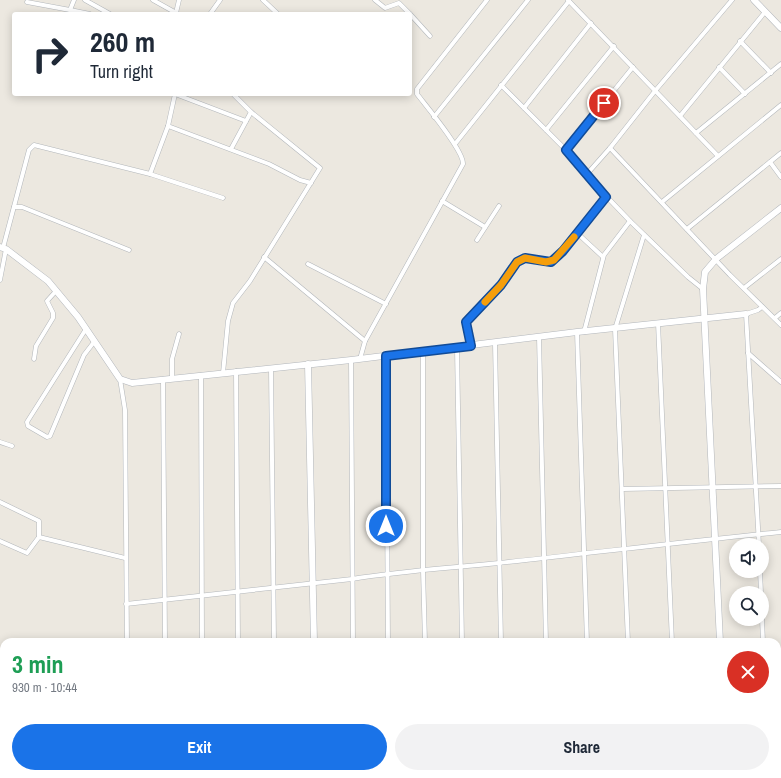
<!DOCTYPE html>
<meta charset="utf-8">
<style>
:root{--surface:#fff;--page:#f2f2f3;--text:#1f2937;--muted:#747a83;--accent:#1a73e8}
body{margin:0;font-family:"Archivo Narrow",sans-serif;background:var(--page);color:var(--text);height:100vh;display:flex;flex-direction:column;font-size:15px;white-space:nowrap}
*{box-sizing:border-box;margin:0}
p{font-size:13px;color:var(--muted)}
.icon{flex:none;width:22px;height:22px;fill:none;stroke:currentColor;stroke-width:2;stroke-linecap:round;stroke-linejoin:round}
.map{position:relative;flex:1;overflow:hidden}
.sheet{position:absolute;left:0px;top:638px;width:781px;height:140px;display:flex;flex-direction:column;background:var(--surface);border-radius:12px 12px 0 0;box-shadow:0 2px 10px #0003}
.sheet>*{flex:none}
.guide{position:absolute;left:12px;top:12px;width:400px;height:84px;border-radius:4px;box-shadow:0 2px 10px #0003;background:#fff;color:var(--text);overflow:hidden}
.buttons{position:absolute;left:729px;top:538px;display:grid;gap:8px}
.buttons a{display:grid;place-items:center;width:40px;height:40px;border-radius:50%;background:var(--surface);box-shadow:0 2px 10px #0003;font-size:20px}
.pin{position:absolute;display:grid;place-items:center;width:34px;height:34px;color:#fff;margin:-17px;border:2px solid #fff;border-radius:50%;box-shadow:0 1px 4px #0007}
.me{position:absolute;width:44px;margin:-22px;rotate:0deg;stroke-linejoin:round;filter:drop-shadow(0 0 3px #0008)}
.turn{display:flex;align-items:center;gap:14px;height:84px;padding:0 12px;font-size:18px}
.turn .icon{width:52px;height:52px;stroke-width:2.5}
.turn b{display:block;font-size:28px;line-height:34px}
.round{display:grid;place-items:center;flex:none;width:42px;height:42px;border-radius:21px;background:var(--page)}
.headline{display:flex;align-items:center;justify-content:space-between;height:68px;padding:0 12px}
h1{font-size:24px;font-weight:800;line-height:30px;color:#1e9e55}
.action{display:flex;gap:8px;margin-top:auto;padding:8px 12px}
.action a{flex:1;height:46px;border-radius:24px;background:var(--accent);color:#fff;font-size:16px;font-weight:800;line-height:46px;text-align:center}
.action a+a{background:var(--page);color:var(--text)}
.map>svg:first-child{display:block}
</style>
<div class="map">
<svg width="781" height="778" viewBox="0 0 781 778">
<rect width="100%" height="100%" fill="#ece8e0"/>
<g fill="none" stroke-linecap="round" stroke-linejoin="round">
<g stroke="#b3b7bb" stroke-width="5">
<g id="street">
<polyline points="74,0 70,10 90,14"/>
<polyline points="85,0 110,14"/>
<polyline points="153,0 178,14"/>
<polyline points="263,0 278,14"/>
<polyline points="375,0 385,8 399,3 410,14"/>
<polyline points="568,0 718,156"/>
<polyline points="732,0 655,91 610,148 730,275 781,325"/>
<polyline points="27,2 70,10"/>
<polyline points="176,13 179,0"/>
<polyline points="210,14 220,0"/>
<polyline points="410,14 430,36"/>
<polyline points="740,41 771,73"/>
<polyline points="719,67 745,94"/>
<polyline points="501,85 566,150 607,197 630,221 688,277 703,289"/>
<polyline points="175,94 246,121"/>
<polyline points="524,108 591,23"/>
<polyline points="680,116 765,12"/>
<polyline points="434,117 528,0"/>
<polyline points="168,126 269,164 300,180 311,183"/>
<polyline points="546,130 614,46"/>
<polyline points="696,133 781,64"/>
<polyline points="455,144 569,1"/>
<polyline points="231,149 251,112"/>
<polyline points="566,150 633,67"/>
<polyline points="770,162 781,177"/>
<polyline points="150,174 168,126 175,94"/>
<polyline points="587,174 610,148"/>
<polyline points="442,201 485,227"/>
<polyline points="662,202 781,105"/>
<polyline points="14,207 22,207 129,250"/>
<polyline points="687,229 781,153"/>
<polyline points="577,233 603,257"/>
<polyline points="477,240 499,206"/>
<polyline points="3,248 29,150 34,145 150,174 223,198"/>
<polyline points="264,257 365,341"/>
<polyline points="308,264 386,304"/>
<polyline points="0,280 6,249"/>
<polyline points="744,288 781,259"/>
<polyline points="775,318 781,313"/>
<polyline points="658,323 672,642"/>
<polyline points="86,329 27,422 28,426 47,437 50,436 84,355 94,342"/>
<polyline points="577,332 587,642"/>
<polyline points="584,332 604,255 630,221"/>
<polyline points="539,337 546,642"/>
<polyline points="495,343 501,642"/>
<polyline points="471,346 467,322 501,285 517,262 525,258 546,262 554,260 607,197"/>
<polyline points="457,348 462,642"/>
<polyline points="423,352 423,570 425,642"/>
<polyline points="748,353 781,382"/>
<polyline points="386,356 388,642"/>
<polyline points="34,359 36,346 53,318 53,313 47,301 56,291"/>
<path d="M360 359 365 341 463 164C464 151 427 107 417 94V89L487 0"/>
<polyline points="351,360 353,642"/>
<polyline points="271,368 274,642"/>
<polyline points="236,371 238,642"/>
<polyline points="223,373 228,321 233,303 250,281 320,168 251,112 233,94"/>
<polyline points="201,375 202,642"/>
<polyline points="172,378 172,359 179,334"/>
<polyline points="120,379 125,410 127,642"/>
<polyline points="163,379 165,642"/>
<polyline points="0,442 12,446"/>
<polyline points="623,489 781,486"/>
<polyline points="0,502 39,521 39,537"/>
<polyline points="0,541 27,553 39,537 125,558"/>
<polyline points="759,545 746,314 758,310 762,307"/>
<polyline points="760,571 761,593"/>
<path d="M126 604 352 579C400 571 450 568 499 563 593 553 687 541 781 532"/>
<polyline points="762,619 763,642"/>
<polyline points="628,642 615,329 644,235"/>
<polyline points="0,719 4,720"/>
<polyline points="128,774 128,778"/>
<polyline points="168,774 168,778"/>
<polyline points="203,774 203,778"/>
<polyline points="240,774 240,778"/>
<polyline points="276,774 276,778"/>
<polyline points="356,774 356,778"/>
<polyline points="391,774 391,778"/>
<polyline points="429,774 429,778"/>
<polyline points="466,774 466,778"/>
<polyline points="504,774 504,778"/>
<polyline points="550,774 551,778"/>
<polyline points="768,774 769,778"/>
<polyline points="558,778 597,774"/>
</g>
</g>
<g stroke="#b2b6bb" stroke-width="7">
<g id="secondary">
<polyline points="754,0 781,28"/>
<polyline points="0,247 6,249 48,281 78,317 120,379 132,383 351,360 577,332 746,314"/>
<polyline points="308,364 314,642"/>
<polyline points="720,642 703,289 705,272 716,259 781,208"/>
<polyline points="316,774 316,778"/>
<polyline points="726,774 727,778"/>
</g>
</g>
<use href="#street" stroke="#fff" stroke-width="4"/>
<use href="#secondary" stroke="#fff" stroke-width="6"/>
</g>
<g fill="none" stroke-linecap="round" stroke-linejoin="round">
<g stroke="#114b97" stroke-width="10">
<polyline id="route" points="386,526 386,356 471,346 466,322 501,285 517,262 525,258 551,262 563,251 606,197 566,150 604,103"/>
</g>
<use href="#route" stroke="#1a73e8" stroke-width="7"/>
<polyline stroke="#f59e0b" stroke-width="7" points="485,302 501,285 517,262 525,258 546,262 554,260 574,237"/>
</g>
</svg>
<div class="buttons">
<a><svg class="icon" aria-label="sound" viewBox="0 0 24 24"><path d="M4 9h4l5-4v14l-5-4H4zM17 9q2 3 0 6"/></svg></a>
<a><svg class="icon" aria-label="search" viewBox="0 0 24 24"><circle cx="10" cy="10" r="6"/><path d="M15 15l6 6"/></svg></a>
</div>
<div class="pin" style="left:604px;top:103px;background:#d93025"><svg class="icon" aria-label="arrive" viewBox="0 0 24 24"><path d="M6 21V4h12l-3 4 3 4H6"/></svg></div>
<svg class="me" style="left:386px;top:526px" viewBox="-20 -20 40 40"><circle r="17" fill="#1a73e8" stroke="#fff" stroke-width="3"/><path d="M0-11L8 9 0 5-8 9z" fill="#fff"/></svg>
<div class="guide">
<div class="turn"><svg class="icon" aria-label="right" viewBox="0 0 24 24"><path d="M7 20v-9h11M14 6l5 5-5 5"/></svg><div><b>260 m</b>Turn right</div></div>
</div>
<section class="sheet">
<div class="headline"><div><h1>3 min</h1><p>930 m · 10:44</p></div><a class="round" style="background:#d93025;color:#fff"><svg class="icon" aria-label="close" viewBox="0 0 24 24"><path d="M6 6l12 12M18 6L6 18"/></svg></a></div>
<div class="action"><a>Exit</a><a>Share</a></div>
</section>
</div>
